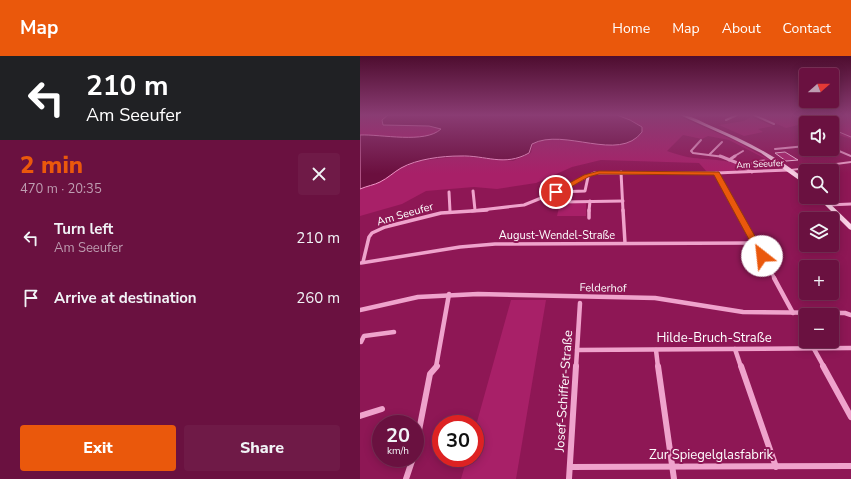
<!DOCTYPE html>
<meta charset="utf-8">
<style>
:root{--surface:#6a1140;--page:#6f1a47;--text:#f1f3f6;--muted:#be9db1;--line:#7d3159;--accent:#ea580c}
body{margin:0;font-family:"Nunito Sans",sans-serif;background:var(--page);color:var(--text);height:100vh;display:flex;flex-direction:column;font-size:15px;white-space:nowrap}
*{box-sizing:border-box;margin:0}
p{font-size:13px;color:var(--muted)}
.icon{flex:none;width:22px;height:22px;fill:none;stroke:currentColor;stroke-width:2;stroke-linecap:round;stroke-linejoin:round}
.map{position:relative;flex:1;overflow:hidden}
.side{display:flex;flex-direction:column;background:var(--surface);width:360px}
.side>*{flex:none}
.guide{background:#202124;color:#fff;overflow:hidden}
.needle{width:26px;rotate:69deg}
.tools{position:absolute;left:439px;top:12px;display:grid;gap:8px}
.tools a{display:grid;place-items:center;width:40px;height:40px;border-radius:4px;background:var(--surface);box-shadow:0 2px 10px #0003,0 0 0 1px var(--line);font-size:20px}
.speed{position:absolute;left:12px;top:359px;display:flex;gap:8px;font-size:20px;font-weight:700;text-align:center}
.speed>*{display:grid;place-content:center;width:52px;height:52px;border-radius:50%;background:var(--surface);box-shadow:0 2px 10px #0003,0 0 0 1px var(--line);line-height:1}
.speed small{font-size:10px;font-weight:400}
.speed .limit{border:6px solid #d22;background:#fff;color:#111}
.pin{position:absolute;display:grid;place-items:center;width:34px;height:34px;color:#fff;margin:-17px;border:2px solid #fff;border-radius:50%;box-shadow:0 1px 4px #0007}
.me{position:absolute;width:44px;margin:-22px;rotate:331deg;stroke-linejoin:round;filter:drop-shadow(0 0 3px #0008)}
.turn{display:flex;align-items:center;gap:14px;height:84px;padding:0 20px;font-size:18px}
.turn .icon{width:52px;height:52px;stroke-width:2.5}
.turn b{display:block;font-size:28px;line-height:34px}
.round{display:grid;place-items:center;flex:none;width:42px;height:42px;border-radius:4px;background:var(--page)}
.headline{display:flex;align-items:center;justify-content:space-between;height:68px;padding:0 20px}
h1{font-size:24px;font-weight:800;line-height:30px;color:var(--accent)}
.cta{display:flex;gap:8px;margin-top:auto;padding:8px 20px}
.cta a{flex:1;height:46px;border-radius:4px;background:var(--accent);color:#fff;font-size:16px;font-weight:800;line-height:46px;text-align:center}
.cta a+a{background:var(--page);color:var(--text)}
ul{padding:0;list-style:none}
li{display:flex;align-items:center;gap:12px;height:60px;padding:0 20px}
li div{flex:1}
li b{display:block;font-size:15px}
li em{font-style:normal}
header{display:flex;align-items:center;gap:24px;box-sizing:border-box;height:56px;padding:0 20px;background:var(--accent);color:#fff}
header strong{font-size:19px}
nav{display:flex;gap:22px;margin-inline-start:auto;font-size:14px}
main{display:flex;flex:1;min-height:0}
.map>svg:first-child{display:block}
</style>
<header>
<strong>Map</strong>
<nav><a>Home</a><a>Map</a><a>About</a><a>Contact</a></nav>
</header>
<main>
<section class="side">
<div class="guide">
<div class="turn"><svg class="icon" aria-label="left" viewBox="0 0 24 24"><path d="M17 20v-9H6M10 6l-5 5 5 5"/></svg><div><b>210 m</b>Am Seeufer</div></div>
</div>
<div class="headline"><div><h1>2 min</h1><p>470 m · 20:35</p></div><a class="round"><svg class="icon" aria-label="close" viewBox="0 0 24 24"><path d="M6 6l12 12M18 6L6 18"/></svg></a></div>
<ul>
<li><svg class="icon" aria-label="left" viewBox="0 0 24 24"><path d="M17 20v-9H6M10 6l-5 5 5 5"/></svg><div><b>Turn left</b><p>Am Seeufer</p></div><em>210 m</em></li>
<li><svg class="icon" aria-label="arrive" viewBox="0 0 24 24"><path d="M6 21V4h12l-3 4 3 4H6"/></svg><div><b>Arrive at destination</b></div><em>260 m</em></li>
</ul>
<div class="cta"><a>Exit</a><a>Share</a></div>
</section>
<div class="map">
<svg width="491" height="423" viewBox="0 0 491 423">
<rect width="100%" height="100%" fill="#8e1755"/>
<g fill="#a82068">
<path d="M0 59H27L22 63 24 69 69 70 81 73C65 88 21 78 0 79Z"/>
<path d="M257 59H316L376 85 410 104 406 105 404 102 369 84 348 80 342 83 323 79 307 95C316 98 325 101 334 102 352 104 374 103 389 114L347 116 339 107 241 104 212 111 176 127 137 133 114 131 66 135 42 148 0 160V133L20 126 41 112 60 105 101 100 153 105 171 97 173 88 180 85 198 83 261 89 270 64Z"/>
<polygon points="397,59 446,59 457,64 491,59 491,83 472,77 472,67 446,67 426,72"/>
<polygon points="391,61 413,70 398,73 403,76 384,80 359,69 384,65"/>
<polygon points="200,147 226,147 226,160 197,160"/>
<polygon points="151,244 186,244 156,423 101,423 107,402 115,402 115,373"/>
</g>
<path fill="#6b0f3e" stroke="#f296c8" d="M28 59H257L270 64 282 71V76C259 107 204 71 172 88L169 97C144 111 126 99 100 100 82 100 57 103 41 112 34 116 28 122 20 126 14 129 7 130 0 133V79C21 78 65 88 81 73L69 70 23 69 22 64Z"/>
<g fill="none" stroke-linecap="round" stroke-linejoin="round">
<g stroke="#f296c8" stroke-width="1">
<polyline points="433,59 460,67"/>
<polyline points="472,73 491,81"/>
</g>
</g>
<polygon fill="#ad266d" stroke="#fbc9e4" points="425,96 438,104 426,105 415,97"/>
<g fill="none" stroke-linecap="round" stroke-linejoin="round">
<g stroke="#efa3cc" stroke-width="2">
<polyline points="394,59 414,68"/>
<polyline points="366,64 377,59"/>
<polyline points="341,84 331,95 333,97 364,101"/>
<polyline points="472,92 491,100"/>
<polyline points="415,93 446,90"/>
<polyline points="349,99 362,86"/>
<polyline points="373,101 383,95"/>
</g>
<g stroke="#efa3cc" stroke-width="3">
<polyline points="360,100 380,108 392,116"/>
<polyline points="369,104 375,100"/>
<polyline points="386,110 395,106 404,105"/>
<polyline points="261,116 263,155"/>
<polyline points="356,117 377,155"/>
<polyline points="186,125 192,138 202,146 263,145"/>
<polyline points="113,135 115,154"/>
<polyline points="89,136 90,155"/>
<polyline points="197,136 225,135 228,121 226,120"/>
<polyline points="468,149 491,148"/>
<polyline points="112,155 164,149 196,136 234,117 356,117 429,114"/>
<polyline points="229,155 230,145"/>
</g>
<g stroke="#efa3cc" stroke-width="3.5">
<polyline points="263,154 265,187"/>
<polyline points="376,154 415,223"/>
<polyline points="229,162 229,154"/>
<polyline points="3,206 9,181 12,177 25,171 81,157 127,154"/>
<polyline points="1,207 100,191 135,188 395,187"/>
</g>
<g stroke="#efa3cc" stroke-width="4.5">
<polyline points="414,222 433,257"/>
<polyline points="0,254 58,241 118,238 295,242 383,256 485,257 491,259"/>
<polyline points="1,286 4,280 34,276"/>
<polyline points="375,293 381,311"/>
<polyline points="454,293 464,311"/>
<polyline points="217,294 491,292"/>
<polyline points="296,294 298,311"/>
<polyline points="76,311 89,238"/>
<polyline points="216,311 220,247"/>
</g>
<g stroke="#efa3cc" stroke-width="6">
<polyline points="298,310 314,423"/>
<polyline points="381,310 416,411"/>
<polyline points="463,310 491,361"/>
<polyline points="0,360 22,353"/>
<polyline points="55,395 70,318 77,310"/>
<polyline points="210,411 491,410"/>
<polyline points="46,423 53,402"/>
<polyline points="209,423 216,310"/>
</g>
<polygon fill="#efa3cc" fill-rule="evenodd" points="491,105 491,107 431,115 429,114 431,113"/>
<g fill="#fbd1e6" fill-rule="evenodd">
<path d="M320 59C330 59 340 65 349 69 384 84 417 100 446 124V129L401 97 369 81Z"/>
<polygon points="457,141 463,141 491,168 491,174 489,173"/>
</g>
</g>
<linearGradient id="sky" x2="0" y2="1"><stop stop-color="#4e0d2f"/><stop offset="0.5" stop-color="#8a3c73"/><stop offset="1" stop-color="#8a3c73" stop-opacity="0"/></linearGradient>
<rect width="491" height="118" fill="url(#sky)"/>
<polygon fill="#ea580c" stroke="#983908" points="239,115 359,116 406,200 402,203 398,200 354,119 239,118 228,121 199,138 193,136 224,119"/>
<g text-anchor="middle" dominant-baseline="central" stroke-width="4" stroke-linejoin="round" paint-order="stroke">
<g font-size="9" fill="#fff" stroke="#8e1755">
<text transform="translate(400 108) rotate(-3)">Am Seeufer</text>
</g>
<g font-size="11" fill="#fff" stroke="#8e1755">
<text transform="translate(45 158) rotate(-16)">Am Seeufer</text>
<text x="197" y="179">August-Wendel-Straße</text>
<text transform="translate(243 232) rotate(1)">Felderhof</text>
</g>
<g font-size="13" fill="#fff" stroke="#8e1755">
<text x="354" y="282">Hilde-Bruch-Straße</text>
<text transform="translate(204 335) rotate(-86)">Josef-Schiffer-Straße</text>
<text x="351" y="399">Zur Spiegelglasfabrik</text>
</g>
</g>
</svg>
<div class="tools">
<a><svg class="needle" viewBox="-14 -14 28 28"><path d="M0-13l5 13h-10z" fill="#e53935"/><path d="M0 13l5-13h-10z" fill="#be9db1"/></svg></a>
<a><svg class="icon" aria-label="sound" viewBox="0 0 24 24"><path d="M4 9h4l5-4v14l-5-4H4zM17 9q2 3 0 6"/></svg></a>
<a><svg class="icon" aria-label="search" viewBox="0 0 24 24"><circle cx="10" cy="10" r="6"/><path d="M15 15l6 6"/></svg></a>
<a><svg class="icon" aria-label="layers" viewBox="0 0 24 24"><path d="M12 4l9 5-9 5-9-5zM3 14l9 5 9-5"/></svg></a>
<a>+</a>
<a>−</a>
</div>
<div class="speed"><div>20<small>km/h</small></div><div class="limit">30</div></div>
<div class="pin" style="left:196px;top:136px;background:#d93025"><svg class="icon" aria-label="arrive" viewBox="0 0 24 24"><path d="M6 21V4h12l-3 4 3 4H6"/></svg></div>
<svg class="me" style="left:402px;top:200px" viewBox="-20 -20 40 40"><circle r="19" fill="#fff"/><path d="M0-13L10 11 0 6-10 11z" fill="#ea580c"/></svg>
</div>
</main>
